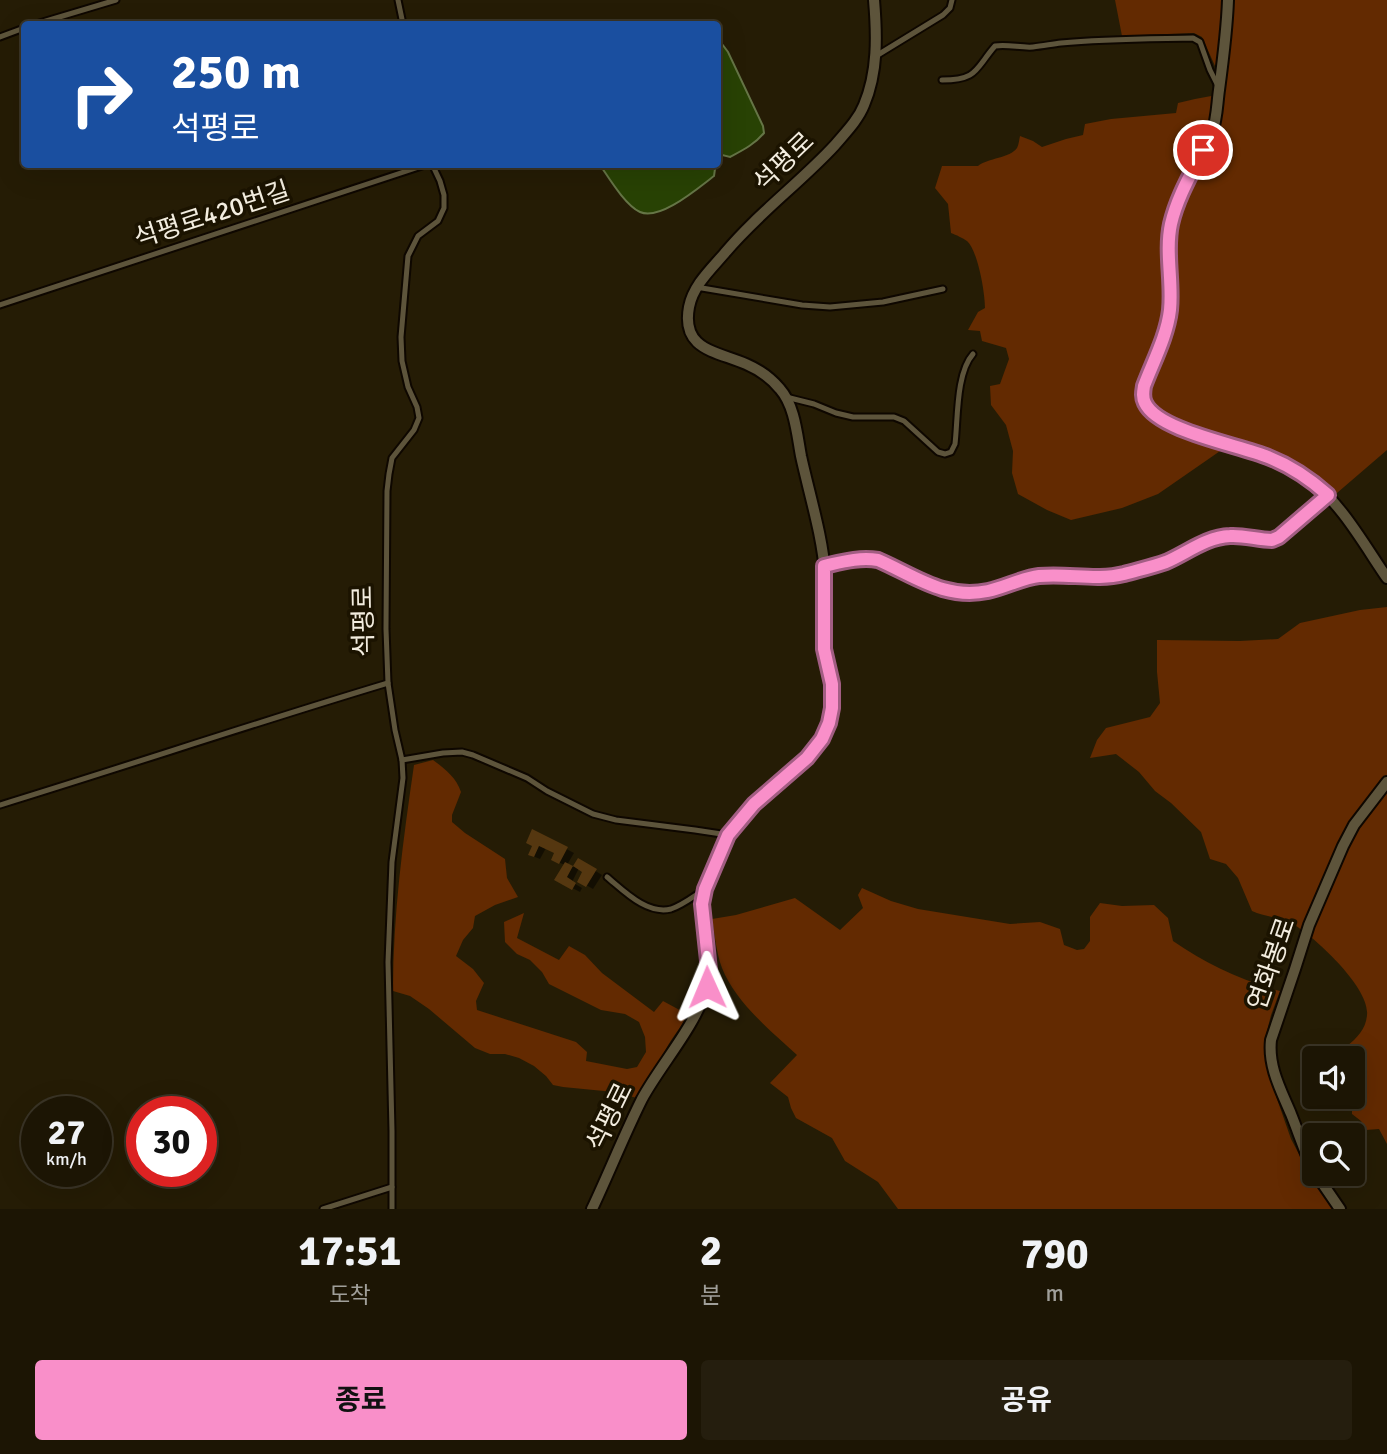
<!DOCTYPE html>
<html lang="ko">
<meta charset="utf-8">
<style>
:root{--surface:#1c1504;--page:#251e0e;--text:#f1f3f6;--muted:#a09f9a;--line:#3a3426;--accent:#f98fc9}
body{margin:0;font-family:Signika,"Noto Sans KR",sans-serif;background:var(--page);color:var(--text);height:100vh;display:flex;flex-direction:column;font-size:26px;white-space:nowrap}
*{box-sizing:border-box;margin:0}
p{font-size:23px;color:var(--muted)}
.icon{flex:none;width:38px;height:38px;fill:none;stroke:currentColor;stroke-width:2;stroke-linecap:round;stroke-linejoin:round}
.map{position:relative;height:1209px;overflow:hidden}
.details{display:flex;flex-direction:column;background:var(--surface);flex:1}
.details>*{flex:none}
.top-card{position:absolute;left:21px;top:21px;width:700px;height:147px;border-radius:7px;box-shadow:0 7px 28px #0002,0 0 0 2px var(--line);background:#1a4fa0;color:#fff;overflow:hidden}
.controls{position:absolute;left:1302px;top:1046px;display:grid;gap:14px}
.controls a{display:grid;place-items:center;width:63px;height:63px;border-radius:7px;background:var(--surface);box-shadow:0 7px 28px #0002,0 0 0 2px var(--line);font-size:35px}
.speed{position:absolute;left:21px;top:1096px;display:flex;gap:14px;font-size:35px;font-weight:700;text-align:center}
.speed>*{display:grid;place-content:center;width:91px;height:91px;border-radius:50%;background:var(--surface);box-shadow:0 7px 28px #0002,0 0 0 2px var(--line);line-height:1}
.speed small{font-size:18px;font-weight:400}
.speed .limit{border:10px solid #d22;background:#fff;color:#111}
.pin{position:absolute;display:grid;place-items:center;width:60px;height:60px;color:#fff;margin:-30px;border:4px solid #fff;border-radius:50%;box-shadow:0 2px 7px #0007}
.me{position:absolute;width:77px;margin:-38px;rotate:359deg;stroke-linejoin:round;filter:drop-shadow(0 0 5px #0008)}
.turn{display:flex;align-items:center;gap:24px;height:147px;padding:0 35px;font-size:32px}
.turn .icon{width:91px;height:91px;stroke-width:2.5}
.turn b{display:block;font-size:49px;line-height:60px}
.eta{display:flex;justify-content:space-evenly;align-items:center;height:119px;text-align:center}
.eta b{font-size:42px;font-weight:700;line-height:49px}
.primary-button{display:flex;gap:14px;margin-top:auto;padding:14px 35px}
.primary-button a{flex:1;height:80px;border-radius:7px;background:var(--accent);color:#111;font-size:28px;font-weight:700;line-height:80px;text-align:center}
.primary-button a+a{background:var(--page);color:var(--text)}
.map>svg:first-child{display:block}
</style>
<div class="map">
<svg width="1387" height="1209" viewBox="0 0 1387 1209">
<rect width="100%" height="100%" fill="#251c05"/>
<g fill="#632a01">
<path d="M1115 0H1387V450L1337 493 1314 473 1292 460 1242 441 1223 449 1158 494 1122 508 1071 520 1047 510 1018 494 1012 473 1013 451 1006 425 991 405 990 386 1000 384 1009 359 1006 348 982 341 980 331 968 330 978 312 985 308C985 293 978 251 967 241 963 238 956 235 951 233L948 204 935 188 942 166H978C988 158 1010 158 1017 148 1019 144 1019 140 1020 136L1033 141 1042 147 1066 139 1083 135 1085 124 1111 119 1176 113 1178 103 1195 99 1222 94 1226 71 1215 66 1202 37 1194 33 1122 36Z"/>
<path d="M1387 607V1144L1379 1129 1366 1130 1361 1121 1352 1114V1105L1356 1094V1078L1353 1071V1059H1346L1345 1057 1347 1046C1357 1038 1366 1029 1367 1015 1370 988 1315 937 1293 924 1280 917 1265 917 1252 911L1238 878 1226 864 1210 859 1201 832 1171 803 1155 791 1139 772 1116 754 1090 758 1097 740 1106 728 1150 717 1160 703 1157 672V640L1240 641 1278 639 1300 623 1360 610Z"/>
<path d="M433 760C445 769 456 777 461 792L452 815V822L465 833 505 859 507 878 518 897 495 905 475 916 473 928 463 940 456 956 473 969 484 983 476 1001 477 1010 576 1042 587 1052 586 1061 627 1069 637 1067 646 1052 645 1037 639 1022 625 1014 601 1010 549 984 542 972 530 960 517 954 505 942 504 922 524 913 517 938 559 960 569 946 585 955 602 973 654 1012 663 1001 687 1014C682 1027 673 1036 666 1049 658 1065 651 1086 637 1098L614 1092 563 1087 553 1085 546 1076 534 1066 519 1058 505 1054H490L475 1048 429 1009 410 996 393 991C393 914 403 841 414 765Z"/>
<path d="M862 888 891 901 918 909 1010 924 1040 922 1060 929 1064 945 1077 950 1084 949 1090 941V917L1100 903 1122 906 1154 905 1168 918 1173 941C1205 963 1242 981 1280 991L1271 1015 1264 1043 1268 1073 1291 1139 1311 1177 1335 1209H898L878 1182 845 1161 832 1138 796 1118 791 1108 788 1097 770 1083 797 1055C770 1030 736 1003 722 968 716 952 715 935 712 919L736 915 795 898 840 930 863 908 858 895Z"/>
</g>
<g fill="#284204" stroke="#657546" stroke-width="2">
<path d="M722 44 728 52 763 126 764 133C755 144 743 150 730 157L722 155 718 145V46Z"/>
<path d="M712 164 715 169 714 176C698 188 660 221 640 212 625 205 609 178 600 165Z"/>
</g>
<polygon fill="#0007" points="533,831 574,853 567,865 574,867 578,860 602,875 593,889 579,881 584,872 579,868 572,882 582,888 580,892 557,880 565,865 553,860 556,853 546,848 540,859 530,855 534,846"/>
<g fill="#553710">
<polygon points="532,829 568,847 559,864 551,860 554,853 539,846 534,857 528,855 532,846 526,843"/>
<polygon points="578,858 597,869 586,887 577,882 582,872 573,866"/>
<polygon points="565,862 573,866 567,877 576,883 572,890 554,880"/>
</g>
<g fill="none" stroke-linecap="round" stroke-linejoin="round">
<g stroke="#0e0700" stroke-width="9">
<g id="service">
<polyline points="398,0 403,24"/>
<polyline points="36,24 116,0"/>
<polyline points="0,37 24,28"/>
<polyline points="876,56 943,15 950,8 952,0"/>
<path d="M942 80C978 80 975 69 995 46 1008 44 1021 48 1033 47 1043 46 1052 44 1061 43 1105 39 1149 39 1193 38L1200 42 1210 70 1218 86"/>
<polyline points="696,287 802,305 830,307 883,302 943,289"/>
<polyline points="0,305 428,164"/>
<path d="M786 397 814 404 836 413 853 417H894L904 421 938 452 945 454 951 452 955 444C958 419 956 373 973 354"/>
<polyline points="824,566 855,560 878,560 944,591 967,594 986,591 1026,578 1041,576 1070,576 1096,578 1122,574 1166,561 1201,543 1228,536 1272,540 1279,537 1328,495"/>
<polyline points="402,760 443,753 462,752 473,755 527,778 547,791 593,814 616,820 695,830 728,835"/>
<path d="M0 805C130 765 258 722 388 683"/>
<path d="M607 877C624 891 647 915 671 909 683 905 694 896 705 889"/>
<polyline points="323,1209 392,1187"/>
<polyline points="392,1209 392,1131 388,962 392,862 403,778 402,760 395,730 388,683 386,629 387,491 389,474 392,458 414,430 419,418 417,407 408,387 402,361 401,337 408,256 418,236 438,221 444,208 444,195 440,181 432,164"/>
</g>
</g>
<g stroke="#0e0700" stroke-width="14">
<g id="minor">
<path d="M1228 0C1227 30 1223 60 1219 90 1217 104 1217 120 1212 132 1199 164 1177 191 1171 225 1166 253 1173 282 1170 311 1167 336 1153 362 1144 386 1142 398 1145 407 1155 415 1173 429 1197 434 1219 441 1248 449 1283 459 1308 478 1342 504 1363 543 1387 578"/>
<path d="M1314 1172C1305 1153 1299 1134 1291 1114 1281 1090 1268 1067 1271 1040L1295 969 1309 925 1343 846 1354 825 1387 782"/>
<polyline points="1316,1174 1340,1209"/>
<path d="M592 1209C609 1173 624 1135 642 1099 661 1064 695 1027 706 989 716 954 693 918 707 884 713 869 719 852 727 838 733 827 744 815 754 805 775 783 803 767 820 742 832 724 835 700 831 680 829 669 824 657 824 646 822 622 825 598 825 574 823 538 809 493 801 456 797 435 795 406 780 389 771 378 760 370 746 364 716 351 681 350 689 307 693 286 710 270 724 254 757 214 800 183 835 145 846 132 858 120 864 105 878 72 877 35 874 0"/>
</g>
</g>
<use href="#service" stroke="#5d543b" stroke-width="5"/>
<use href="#minor" stroke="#5d543b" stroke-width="10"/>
</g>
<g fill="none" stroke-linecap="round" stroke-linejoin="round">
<g stroke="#a25d83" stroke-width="18">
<path id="route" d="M707 987 709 970 702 904 705 889 728 835 754 804 807 758 822 739 829 723 832 708V684L824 649V566C842 562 859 557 878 560 915 576 945 600 988 591 1006 587 1022 578 1039 576 1068 573 1096 581 1124 574 1138 570 1152 567 1166 562 1187 553 1206 537 1230 536 1244 535 1258 540 1272 540L1279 537 1328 495C1310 479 1291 466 1268 457 1239 445 1158 431 1145 403 1142 397 1143 392 1144 386 1153 362 1167 336 1170 310 1173 282 1165 252 1171 224 1177 198 1191 174 1203 150"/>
</g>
<use href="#route" stroke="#f98fc9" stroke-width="12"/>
</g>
<g text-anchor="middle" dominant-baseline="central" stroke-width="7" stroke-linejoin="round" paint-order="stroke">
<g font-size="26" fill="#f3eddf" stroke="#1b1300">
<text transform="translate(784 162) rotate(-44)">석평로</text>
<text transform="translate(212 215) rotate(-18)">석평로420번길</text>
<text transform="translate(364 621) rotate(-91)">석평로</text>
<text transform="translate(1272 964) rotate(-71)">연화봉로</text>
<text transform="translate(610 1117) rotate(-64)">석평로</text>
</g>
</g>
</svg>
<div class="controls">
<a><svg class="icon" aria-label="sound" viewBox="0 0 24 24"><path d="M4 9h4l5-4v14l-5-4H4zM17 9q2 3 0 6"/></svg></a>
<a><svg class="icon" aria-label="search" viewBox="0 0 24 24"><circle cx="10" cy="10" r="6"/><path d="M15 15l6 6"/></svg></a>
</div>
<div class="speed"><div>27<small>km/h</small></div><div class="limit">30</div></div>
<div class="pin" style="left:1203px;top:150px;background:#d93025"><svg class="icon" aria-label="arrive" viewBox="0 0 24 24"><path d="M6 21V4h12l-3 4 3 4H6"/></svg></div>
<svg class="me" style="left:707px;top:987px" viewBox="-20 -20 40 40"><path d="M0-17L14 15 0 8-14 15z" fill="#f98fc9" stroke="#fff" stroke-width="4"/></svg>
<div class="top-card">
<div class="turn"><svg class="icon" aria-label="right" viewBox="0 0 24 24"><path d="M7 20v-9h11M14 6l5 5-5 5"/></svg><div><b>250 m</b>석평로</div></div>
</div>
</div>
<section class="details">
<div class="eta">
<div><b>17:51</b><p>도착</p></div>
<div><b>2</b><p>분</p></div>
<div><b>790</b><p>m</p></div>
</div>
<div class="primary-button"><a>종료</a><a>공유</a></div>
</section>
